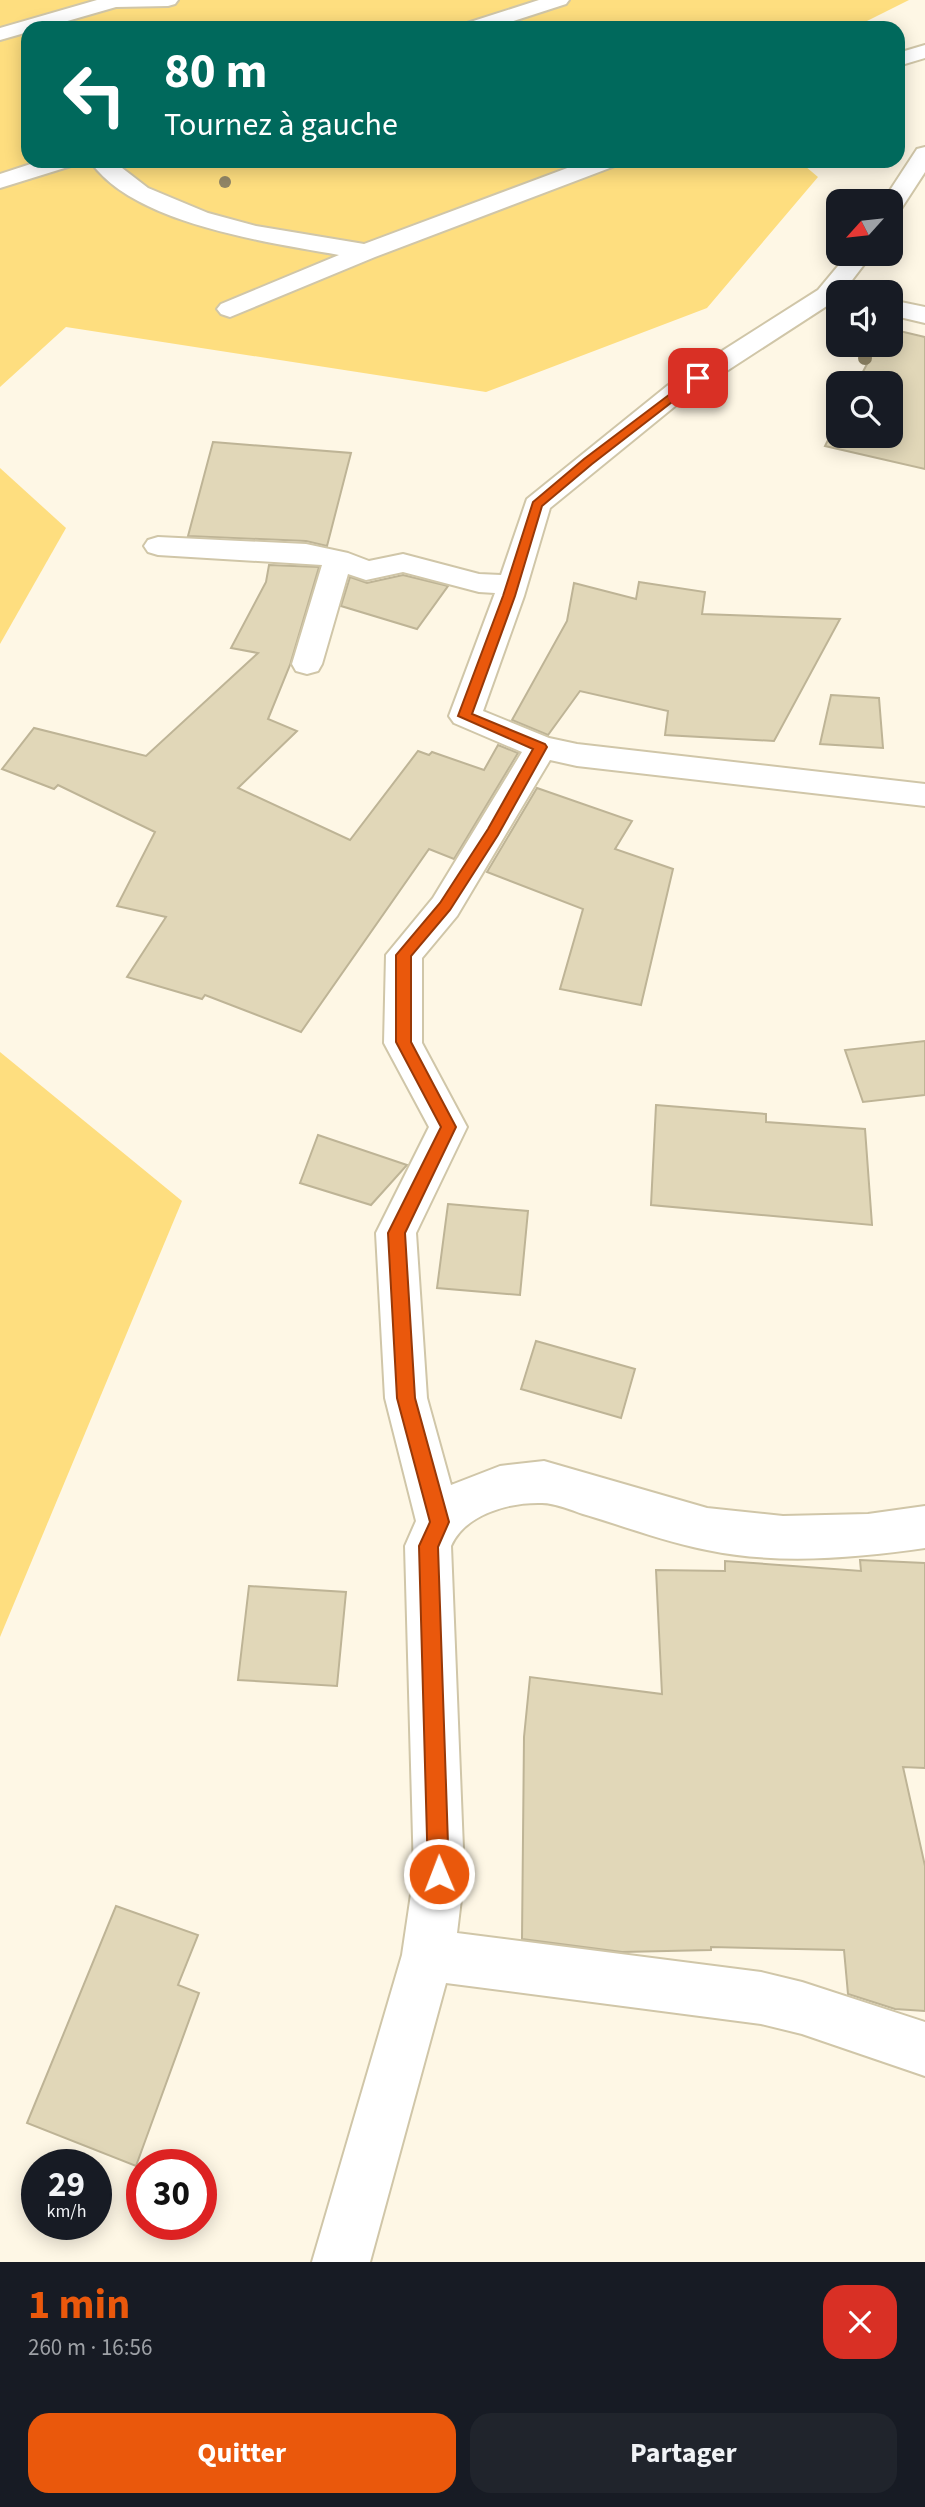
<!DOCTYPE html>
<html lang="fr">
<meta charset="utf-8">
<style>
:root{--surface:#171b24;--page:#20242c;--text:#f1f3f6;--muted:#9ea1a6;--accent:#ea580c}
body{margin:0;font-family:"Source Sans 3",sans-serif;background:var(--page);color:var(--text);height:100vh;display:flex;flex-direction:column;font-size:26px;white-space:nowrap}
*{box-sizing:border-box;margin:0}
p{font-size:23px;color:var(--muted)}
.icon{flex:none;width:38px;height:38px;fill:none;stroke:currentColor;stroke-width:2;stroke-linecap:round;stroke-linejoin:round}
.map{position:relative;height:2262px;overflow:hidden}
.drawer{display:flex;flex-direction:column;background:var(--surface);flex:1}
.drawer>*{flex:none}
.banner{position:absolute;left:21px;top:21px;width:884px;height:147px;border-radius:21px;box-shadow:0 4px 18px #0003;background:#00695c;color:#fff;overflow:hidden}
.needle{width:46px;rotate:243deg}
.tools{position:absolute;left:826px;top:189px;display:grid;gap:14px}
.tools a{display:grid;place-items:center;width:77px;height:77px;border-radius:14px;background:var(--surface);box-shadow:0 4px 18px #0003;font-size:35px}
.speed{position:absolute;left:21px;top:2149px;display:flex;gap:14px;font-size:35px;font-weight:700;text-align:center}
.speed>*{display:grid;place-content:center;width:91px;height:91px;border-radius:50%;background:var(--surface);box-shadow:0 4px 18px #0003;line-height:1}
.speed small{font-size:18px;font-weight:400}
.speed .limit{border:10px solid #d22;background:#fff;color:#111}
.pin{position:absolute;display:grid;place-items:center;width:60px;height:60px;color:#fff;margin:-30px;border-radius:14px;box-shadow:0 4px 10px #0006}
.me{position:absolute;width:77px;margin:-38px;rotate:359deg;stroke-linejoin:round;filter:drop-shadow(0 0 5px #0008)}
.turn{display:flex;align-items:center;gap:24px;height:147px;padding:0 28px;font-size:32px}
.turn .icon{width:91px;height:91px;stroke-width:2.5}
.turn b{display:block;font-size:49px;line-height:60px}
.round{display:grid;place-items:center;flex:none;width:74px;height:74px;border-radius:21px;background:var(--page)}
.overview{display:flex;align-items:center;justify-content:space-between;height:119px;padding:0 28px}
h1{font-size:42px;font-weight:700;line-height:52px;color:var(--accent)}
.action{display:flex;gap:14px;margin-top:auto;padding:14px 28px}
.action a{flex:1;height:80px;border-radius:21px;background:var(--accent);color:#fff;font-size:28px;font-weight:700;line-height:80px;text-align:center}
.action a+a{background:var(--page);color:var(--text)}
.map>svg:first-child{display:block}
</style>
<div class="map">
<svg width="925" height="2262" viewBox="0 0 925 2262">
<rect width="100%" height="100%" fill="#fef7e5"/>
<g fill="#fede7f">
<polygon points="0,0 909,0 853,28 28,28 28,161 799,161 818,177 707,308 486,392 66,327 0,387"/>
<polygon points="0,468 66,528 0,644"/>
<polygon points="0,1052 182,1201 0,1637"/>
</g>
<g fill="#e1d7b8" stroke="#beb496" stroke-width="2">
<polygon points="891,329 925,337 925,469 825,446 838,420 838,436 891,436 891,383 857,383 877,345 891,345"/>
<polygon points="213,442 351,453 327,546 306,541 188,536"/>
<polygon points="269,565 319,567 290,665 268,719 297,731 238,788 350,840 418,751 429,755 432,752 484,770 498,745 518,753 454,859 429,849 301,1032 205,995 202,999 127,977 166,917 117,906 155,832 58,785 54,789 2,769 34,728 146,756 258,653 231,648 266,582"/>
<polygon points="403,575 448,586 417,629 341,606 350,577 367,583"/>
<polygon points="639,582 705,592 702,614 840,619 774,741 665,735 668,711 580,691 548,735 512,720 567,621 574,583 636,599"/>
<polygon points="831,695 879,698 883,748 820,744"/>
<polygon points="537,788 632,821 615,849 673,869 641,1005 560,989 583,909 487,872"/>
<polygon points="925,1041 925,1095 863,1102 845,1050"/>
<polygon points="656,1105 766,1114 766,1122 865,1129 872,1225 651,1205"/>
<polygon points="318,1135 407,1165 371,1205 300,1183"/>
<polygon points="448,1204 528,1211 520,1295 437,1288"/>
<polygon points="536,1341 635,1369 621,1418 521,1389"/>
<polygon points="860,1560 925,1563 925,1768 903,1767 925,1866 925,2011 895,2009 848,1994 844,1950 711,1947 711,1950 622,1952 522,1939 524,1737 530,1677 662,1694 656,1570 725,1571 725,1561 861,1571"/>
<polygon points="249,1586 346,1592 337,1686 238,1680"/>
<polygon points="116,1906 198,1935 178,1985 199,1993 136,2166 27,2123"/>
</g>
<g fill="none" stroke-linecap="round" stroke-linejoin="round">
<g stroke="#d0c6a8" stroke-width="4">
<g id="minor">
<polygon points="97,0 178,0 175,4 168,6 116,7 43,28 28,28 28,32 0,40 0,28"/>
<polygon points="539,0 569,0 566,4 492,28 461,28 464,24"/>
<polygon points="925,45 925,58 898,66 898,53"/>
<polygon points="925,147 925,172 899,212 891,214 891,201 883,201 917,149"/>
<polygon points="40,161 74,161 71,166 0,188 0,174"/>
<path d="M90 161H113L148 188 208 213 256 226 364 244 586 161H618L615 166 375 257 230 317 221 314 217 309 221 304 339 255C267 242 133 224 90 161Z"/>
<path d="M848 254H872L843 292H838L836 300 685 398 550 508 524 596 483 711 549 738 577 744 925 784V806L577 766 550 760 457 916 422 958V1043L467 1127 416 1233 427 1398 451 1485 500 1466 544 1461 707 1508 783 1516 868 1514 925 1506V1548C854 1558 778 1565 707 1550 665 1542 624 1526 583 1514 571 1510 555 1503 542 1503 509 1502 465 1514 451 1546L464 1874 457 1933 761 1972 802 1982 925 2022V2076L802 2034 761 2024 446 1983 370 2262H312L402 1955 414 1874 405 1546 416 1521 385 1398 376 1233 429 1127 384 1043 386 955 433 898 522 752 454 723 449 716 495 593 479 592 403 572 366 580 348 574 322 664 318 671 307 674 296 671 292 664 322 565 158 555 148 552 144 546 148 540 158 537 306 544 348 553 369 561 403 554 479 574 501 575 527 499 667 386 818 290Z"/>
<polygon points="891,300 925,307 925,323 891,315"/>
</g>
</g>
<use href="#minor" fill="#fff" fill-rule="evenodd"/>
</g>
<g fill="#918667">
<circle cx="225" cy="182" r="6"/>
<circle cx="865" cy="358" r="7"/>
</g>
<polygon fill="#ea580c" stroke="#983908" stroke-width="2" points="694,376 703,378 592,464 542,506 515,596 472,714 545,744 547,747 498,835 450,910 411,956 411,1042 456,1127 405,1233 415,1398 449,1522 438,1547 449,1874 446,1881 439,1885 431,1881 428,1874 419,1546 430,1522 397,1398 388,1233 441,1127 396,1042 396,955 440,903 488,829 533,749 458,716 503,596 533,502 584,459"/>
</svg>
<div class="tools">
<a><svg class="needle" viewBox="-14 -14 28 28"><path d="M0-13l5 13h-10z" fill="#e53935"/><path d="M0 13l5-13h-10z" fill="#9ea1a6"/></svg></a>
<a><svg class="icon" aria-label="sound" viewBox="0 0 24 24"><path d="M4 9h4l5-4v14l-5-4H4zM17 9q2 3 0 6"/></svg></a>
<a><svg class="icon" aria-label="search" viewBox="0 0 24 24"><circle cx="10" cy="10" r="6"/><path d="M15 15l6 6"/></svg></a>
</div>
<div class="speed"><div>29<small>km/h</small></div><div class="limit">30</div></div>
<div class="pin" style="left:698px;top:378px;background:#d93025"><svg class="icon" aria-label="arrive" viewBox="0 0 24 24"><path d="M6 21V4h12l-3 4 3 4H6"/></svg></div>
<svg class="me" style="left:439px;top:1874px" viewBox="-20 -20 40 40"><circle r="17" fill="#ea580c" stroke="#fff" stroke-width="3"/><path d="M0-11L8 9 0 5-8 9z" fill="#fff"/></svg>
<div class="banner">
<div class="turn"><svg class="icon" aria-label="left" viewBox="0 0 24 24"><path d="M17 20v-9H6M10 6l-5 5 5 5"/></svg><div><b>80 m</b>Tournez à gauche</div></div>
</div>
</div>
<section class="drawer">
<div class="overview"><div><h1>1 min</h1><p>260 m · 16:56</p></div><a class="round" style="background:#d93025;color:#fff"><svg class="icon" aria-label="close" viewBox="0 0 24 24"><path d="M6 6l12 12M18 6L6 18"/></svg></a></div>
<div class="action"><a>Quitter</a><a>Partager</a></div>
</section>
